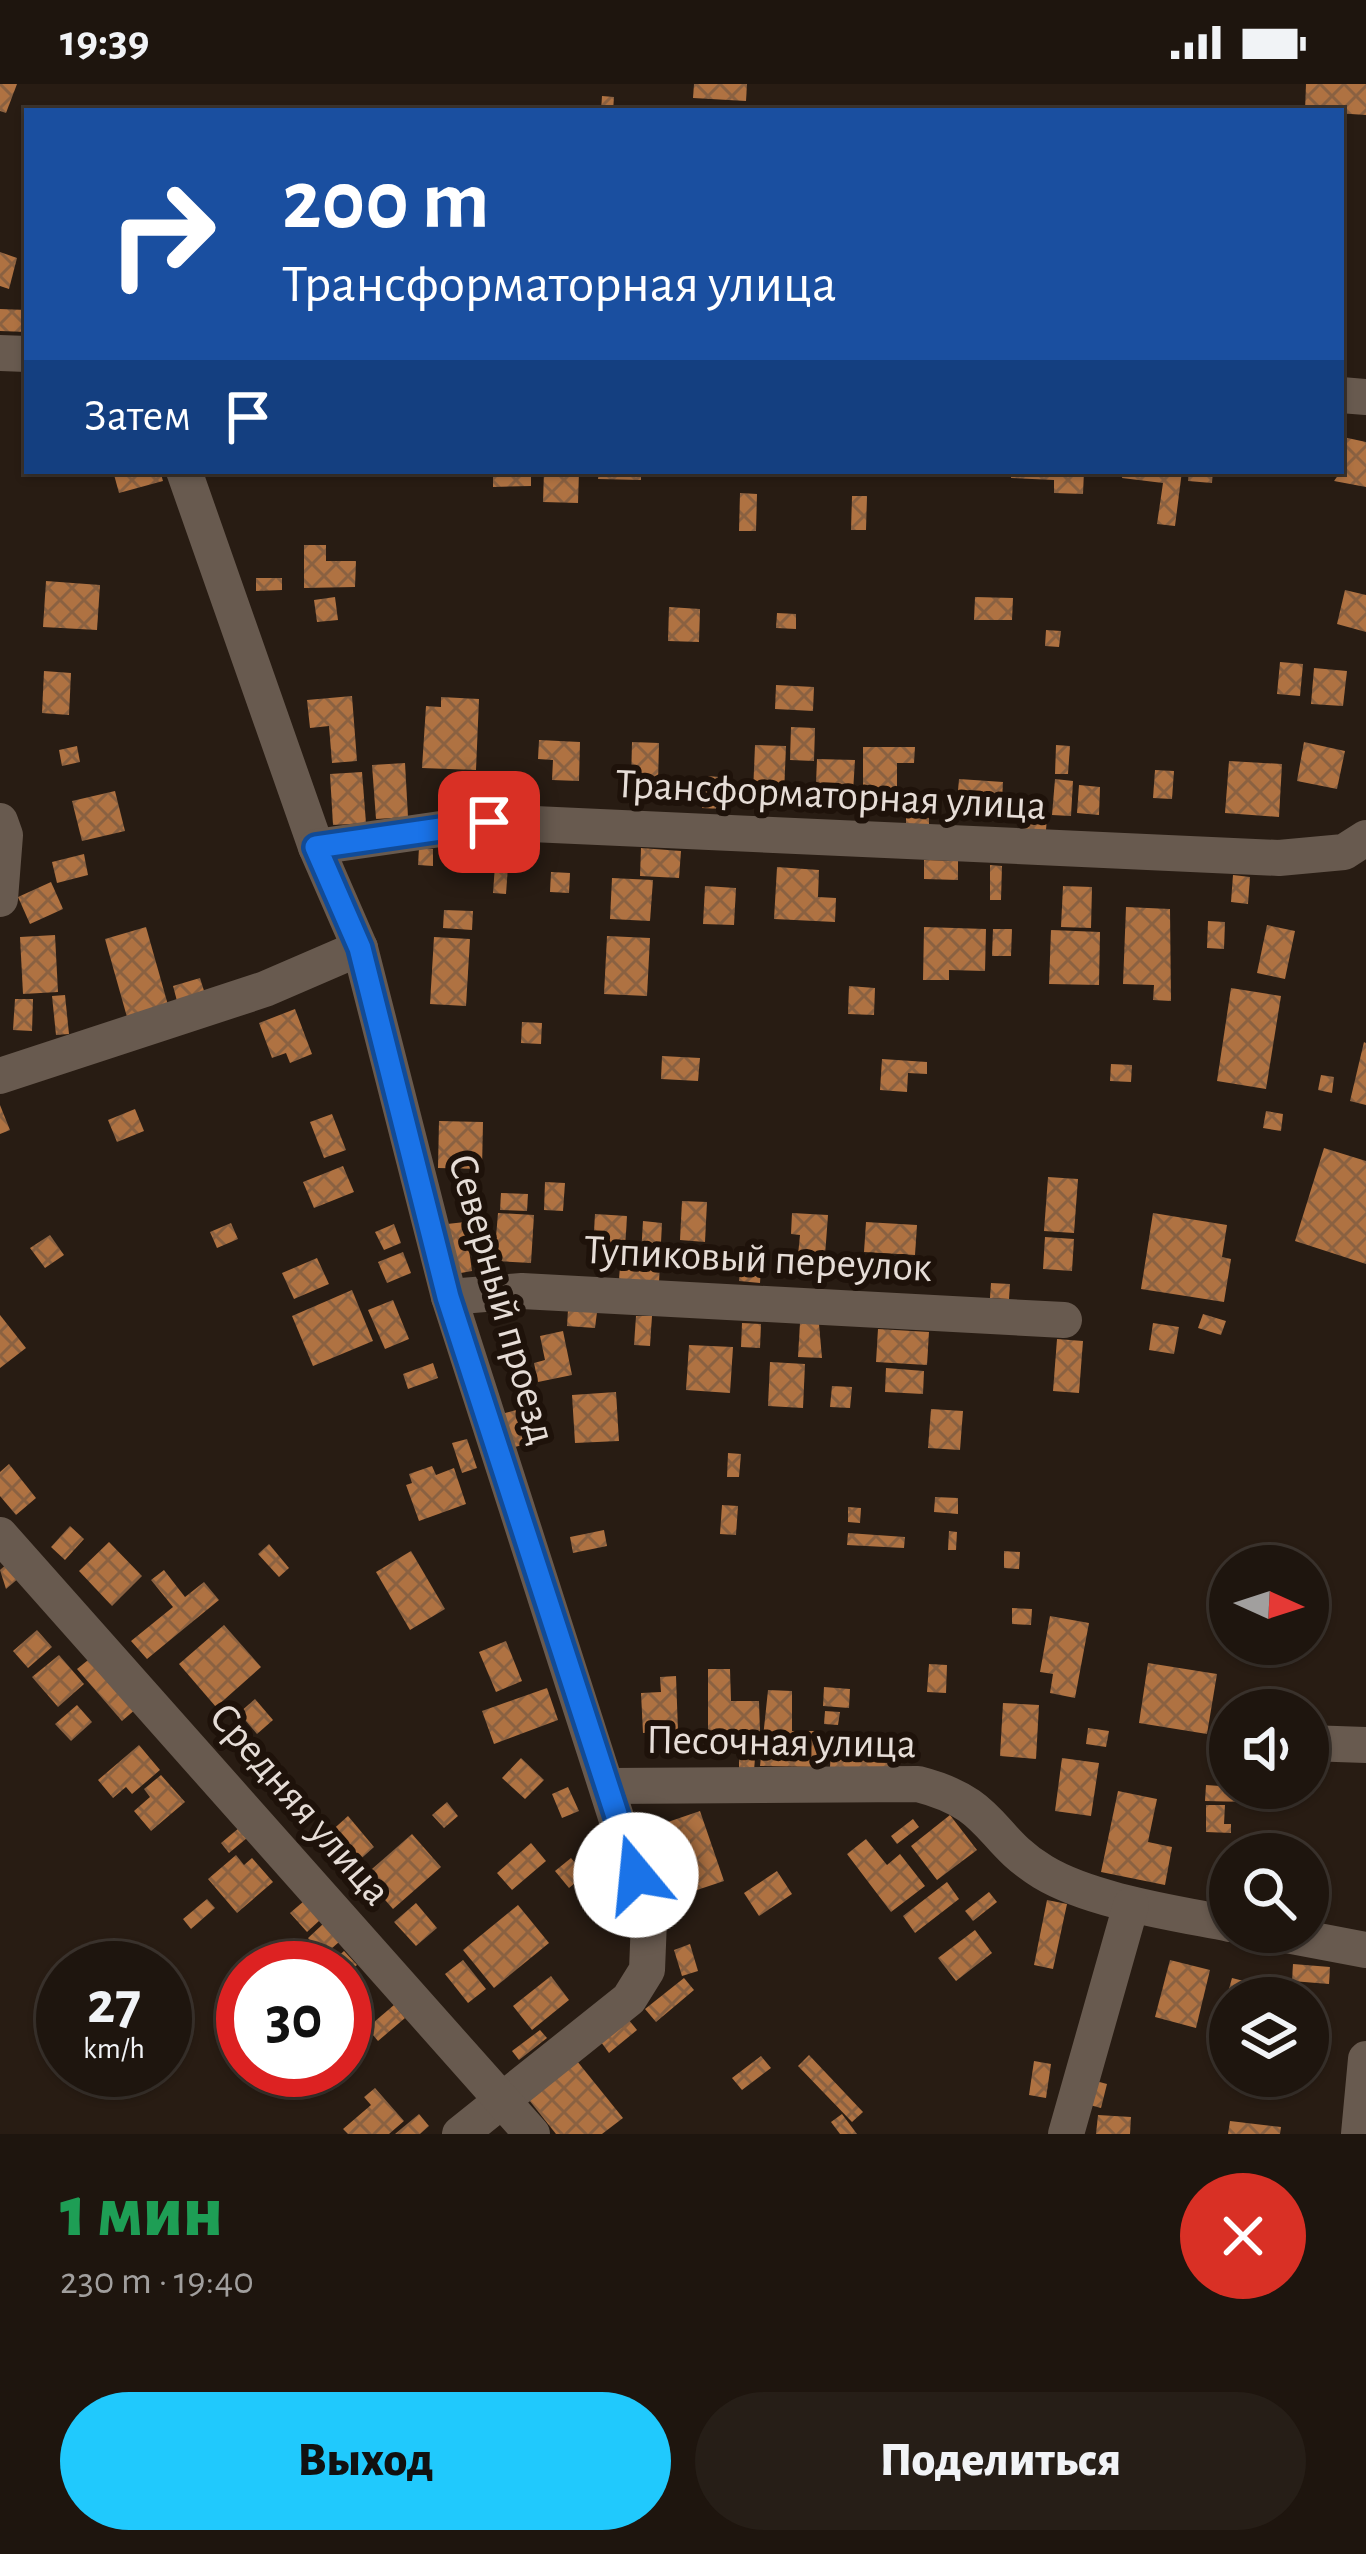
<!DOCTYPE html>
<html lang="ru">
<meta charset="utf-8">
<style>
:root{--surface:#1e150e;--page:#261e17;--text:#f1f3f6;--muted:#a19f9e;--line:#3c342e;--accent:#20c9fd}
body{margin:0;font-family:"Alegreya Sans",sans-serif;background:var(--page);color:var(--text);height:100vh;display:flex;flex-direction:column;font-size:45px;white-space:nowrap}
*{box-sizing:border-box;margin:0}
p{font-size:39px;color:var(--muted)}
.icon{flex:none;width:66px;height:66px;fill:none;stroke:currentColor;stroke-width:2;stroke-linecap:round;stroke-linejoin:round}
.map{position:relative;height:2050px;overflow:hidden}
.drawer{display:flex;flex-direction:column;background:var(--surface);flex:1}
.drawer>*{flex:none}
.hud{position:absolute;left:24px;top:24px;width:1320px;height:366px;border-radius:0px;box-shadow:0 3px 9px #0004,0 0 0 3px var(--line);background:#1a4fa0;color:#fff;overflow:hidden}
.needle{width:78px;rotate:93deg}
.controls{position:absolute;left:1209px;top:1461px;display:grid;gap:24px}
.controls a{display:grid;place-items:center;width:120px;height:120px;border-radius:50%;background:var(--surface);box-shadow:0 3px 9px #0004,0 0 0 3px var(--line);font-size:60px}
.speed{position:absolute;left:36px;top:1857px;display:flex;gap:24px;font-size:60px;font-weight:700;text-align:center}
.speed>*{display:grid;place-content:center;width:156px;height:156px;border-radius:50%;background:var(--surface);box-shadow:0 3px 9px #0004,0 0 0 3px var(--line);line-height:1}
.speed small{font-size:30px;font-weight:400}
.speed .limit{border:18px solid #d22;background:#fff;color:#111}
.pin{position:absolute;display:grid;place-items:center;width:102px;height:102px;color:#fff;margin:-51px;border-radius:24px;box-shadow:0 6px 18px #0006}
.me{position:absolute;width:132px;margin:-66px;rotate:343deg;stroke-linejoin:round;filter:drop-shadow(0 0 9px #0008)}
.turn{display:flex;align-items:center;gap:42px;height:252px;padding:0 60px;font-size:54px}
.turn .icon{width:156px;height:156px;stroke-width:2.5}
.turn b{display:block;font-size:84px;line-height:102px}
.then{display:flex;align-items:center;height:114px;padding:0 60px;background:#0003;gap:24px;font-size:45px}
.round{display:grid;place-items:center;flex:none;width:126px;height:126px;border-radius:63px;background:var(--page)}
.overview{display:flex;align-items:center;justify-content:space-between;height:204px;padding:0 60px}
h1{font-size:72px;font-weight:800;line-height:90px;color:#1e9e55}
.cta{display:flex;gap:24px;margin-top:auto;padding:24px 60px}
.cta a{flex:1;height:138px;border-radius:72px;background:var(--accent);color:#111;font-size:48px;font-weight:800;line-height:138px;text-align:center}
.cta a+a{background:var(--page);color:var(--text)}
.status{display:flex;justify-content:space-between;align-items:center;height:84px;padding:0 60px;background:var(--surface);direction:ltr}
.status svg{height:33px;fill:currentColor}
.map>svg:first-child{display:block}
</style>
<div class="status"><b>19:39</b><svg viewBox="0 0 49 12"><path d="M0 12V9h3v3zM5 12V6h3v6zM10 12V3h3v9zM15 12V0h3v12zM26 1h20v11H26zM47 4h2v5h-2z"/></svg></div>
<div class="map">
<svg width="1366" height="2050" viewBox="0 0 1366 2050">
<defs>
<pattern id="building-cross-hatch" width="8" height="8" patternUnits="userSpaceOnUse" patternTransform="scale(3)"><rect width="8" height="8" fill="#af7242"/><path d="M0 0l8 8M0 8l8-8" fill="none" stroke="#8a6141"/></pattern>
</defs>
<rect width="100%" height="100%" fill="#281c13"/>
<g fill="url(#building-cross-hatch)">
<polygon points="0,0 17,0 6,29 0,27"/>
<polygon points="694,0 747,0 746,17 693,14"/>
<polygon points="1306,0 1366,0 1366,31 1305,27"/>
<polygon points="602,12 614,13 613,27 601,27"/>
<polygon points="0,168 17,174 9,205 0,202"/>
<polygon points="0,225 27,226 27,248 0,247"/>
<polygon points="1343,353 1366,358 1366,403 1334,397 1341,387"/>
<polygon points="113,387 160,387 163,397 119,409"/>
<polygon points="493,387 531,387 531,402 493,403"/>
<polygon points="544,387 579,387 578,419 543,418"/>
<polygon points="599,387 641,387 641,396 598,395"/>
<polygon points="1011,387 1084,387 1083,410 1054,409 1054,396 1011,394"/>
<polygon points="1123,387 1182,387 1175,442 1157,440 1163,399 1122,394"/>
<polygon points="1189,387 1213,387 1212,399 1188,397"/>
<polygon points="740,409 757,410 756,447 739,447"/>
<polygon points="852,412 867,412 866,446 851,446"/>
<polygon points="304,461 326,461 326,477 356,477 355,503 304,504"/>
<polygon points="256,494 282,494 282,506 256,507"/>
<polygon points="46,497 100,501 97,546 43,543"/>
<polygon points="1345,506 1366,511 1366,548 1337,540"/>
<polygon points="335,513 338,536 317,538 314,516"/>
<polygon points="975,513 1013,514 1012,536 974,536"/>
<polygon points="669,523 700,525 699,558 668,557"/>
<polygon points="777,529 796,530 796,545 776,544"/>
<polygon points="1046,546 1061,547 1059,563 1045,562"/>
<polygon points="1280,578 1303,580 1300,612 1277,610"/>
<polygon points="1314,584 1347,587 1343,622 1311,620"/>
<polygon points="44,587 71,589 69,631 42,629"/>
<polygon points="776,601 814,603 813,627 775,625"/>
<polygon points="352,612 357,677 332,679 329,642 310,644 307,616"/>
<polygon points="441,613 479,615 476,686 422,684 426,622 441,623"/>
<polygon points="791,643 815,644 814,677 790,676"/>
<polygon points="539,656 580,658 579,697 552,696 553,676 538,675"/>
<polygon points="632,658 659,659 658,700 631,699"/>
<polygon points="1304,658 1345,667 1337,705 1297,697"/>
<polygon points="755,661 786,662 784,710 753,709"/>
<polygon points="1056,661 1070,662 1068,690 1055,690"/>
<polygon points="77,662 80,678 62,682 59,666"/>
<polygon points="863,663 915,663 914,679 897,679 897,705 863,705"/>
<polygon points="817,675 855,676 852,725 815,724"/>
<polygon points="1229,677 1282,680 1279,733 1225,729"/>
<polygon points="405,679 408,733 376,735 372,681"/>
<polygon points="1155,686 1174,687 1172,715 1153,714"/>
<polygon points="362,688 366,739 333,741 330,690"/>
<polygon points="703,692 723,693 722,725 702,724"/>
<polygon points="959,695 1003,698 1001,733 956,730"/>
<polygon points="1055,695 1073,697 1071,732 1052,731"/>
<polygon points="1079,701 1100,703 1099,731 1077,729"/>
<polygon points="442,704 466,705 465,722 441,721"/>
<polygon points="115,707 125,747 82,757 72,717"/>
<rect x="906" y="715" width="23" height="30"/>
<polygon points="1023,731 1047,733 1046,746 1022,745"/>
<polygon points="419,764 433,765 433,782 418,781"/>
<polygon points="641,764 681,767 679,794 640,792"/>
<polygon points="84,770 88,791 57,799 52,778"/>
<polygon points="924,776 958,777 958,796 924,795"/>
<polygon points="495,781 508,782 506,810 493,809"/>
<polygon points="990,781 1002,782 1001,816 990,816"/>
<polygon points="777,783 819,786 818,813 836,814 835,838 774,835"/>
<polygon points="551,788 570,789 569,809 550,808"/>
<polygon points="1233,791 1250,793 1248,820 1231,818"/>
<polygon points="612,794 653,796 650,837 610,835"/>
<polygon points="51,798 63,825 30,840 18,813"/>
<polygon points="705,802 736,804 734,841 703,840"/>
<polygon points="1063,802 1092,803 1091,844 1061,843"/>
<polygon points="1126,823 1170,825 1171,917 1153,916 1154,901 1123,900"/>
<polygon points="444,826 473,827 472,846 443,844"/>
<polygon points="1208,837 1225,838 1224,865 1207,864"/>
<polygon points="1267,841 1295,847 1285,895 1257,889"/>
<polygon points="146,843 168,921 127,933 105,855"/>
<polygon points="924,843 986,845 985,887 949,886 949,896 923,896"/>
<polygon points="993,845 1012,845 1011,872 992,872"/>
<polygon points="1051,846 1100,848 1099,901 1049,900"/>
<polygon points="55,851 58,908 23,910 20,853"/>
<polygon points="607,852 650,854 647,912 604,910"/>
<polygon points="434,853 470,855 466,922 430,920"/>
<polygon points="200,894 205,910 177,917 173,902"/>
<polygon points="849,902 875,904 874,931 848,930"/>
<polygon points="1231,904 1281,912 1266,1005 1217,997"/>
<polygon points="65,911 69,950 56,951 52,912"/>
<polygon points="15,915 33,915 32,947 13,946"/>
<polygon points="295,925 312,970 290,979 286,969 272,974 259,939"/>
<polygon points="522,938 542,939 541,960 521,959"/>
<polygon points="1364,958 1366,959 1366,1021 1350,1017"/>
<polygon points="662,972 700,974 698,997 661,995"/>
<polygon points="882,975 927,978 927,990 908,989 907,1008 880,1006"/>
<polygon points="1111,980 1132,981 1131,998 1110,997"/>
<polygon points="1321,991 1334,993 1332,1009 1318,1006"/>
<polygon points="0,1021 10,1046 0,1050"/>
<polygon points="135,1025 144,1047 117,1058 108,1036"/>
<polygon points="1266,1027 1283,1030 1281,1047 1263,1044"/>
<polygon points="332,1030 346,1066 324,1074 310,1038"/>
<polygon points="439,1037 483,1038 482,1085 438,1084"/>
<polygon points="1324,1064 1366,1077 1366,1180 1295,1157"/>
<polygon points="343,1082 354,1108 314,1124 303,1098"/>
<polygon points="1048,1093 1078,1095 1074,1149 1044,1147"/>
<polygon points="545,1098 565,1099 563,1127 544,1126"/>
<polygon points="501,1109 528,1110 527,1127 500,1126"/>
<polygon points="682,1117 707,1118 705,1158 680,1156"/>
<polygon points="498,1129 534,1131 531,1179 494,1177"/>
<polygon points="792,1129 828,1131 825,1172 798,1171 800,1151 791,1150"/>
<polygon points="1153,1129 1227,1141 1222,1173 1231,1175 1224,1218 1141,1205"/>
<polygon points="595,1130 627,1132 625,1166 593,1164"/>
<polygon points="643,1137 662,1139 659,1198 619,1195 621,1170 641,1171"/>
<polygon points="465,1138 472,1187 455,1190 447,1140"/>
<polygon points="866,1138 917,1141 915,1171 864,1168"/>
<polygon points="231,1139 238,1155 217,1164 210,1148"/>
<polygon points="394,1140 401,1159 384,1166 375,1148"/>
<polygon points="50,1151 64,1171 45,1184 30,1164"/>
<polygon points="1045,1153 1074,1155 1072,1187 1043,1185"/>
<polygon points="403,1168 411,1189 387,1199 378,1178"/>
<polygon points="317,1174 329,1200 294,1215 282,1189"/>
<polygon points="740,1184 761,1185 760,1199 739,1197"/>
<polygon points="991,1199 1010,1200 1009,1215 990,1214"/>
<polygon points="352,1206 373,1257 313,1282 292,1232"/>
<polygon points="393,1216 409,1255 385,1265 368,1226"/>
<polygon points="568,1226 597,1228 595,1244 567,1242"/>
<polygon points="1203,1230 1226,1237 1221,1251 1198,1244"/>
<polygon points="0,1231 26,1264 0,1284"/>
<polygon points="636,1232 652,1232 650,1262 634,1261"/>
<polygon points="742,1239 761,1240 760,1264 741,1263"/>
<polygon points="800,1239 819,1240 822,1274 798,1273"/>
<polygon points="1153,1239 1179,1243 1174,1270 1149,1266"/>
<polygon points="878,1245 929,1248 927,1281 876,1278"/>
<polygon points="563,1247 572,1291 538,1298 534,1279 545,1276 540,1252"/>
<polygon points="1057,1255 1083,1257 1079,1309 1053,1307"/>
<polygon points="689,1261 733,1263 730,1309 686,1306"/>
<polygon points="770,1278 805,1280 803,1324 768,1322"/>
<polygon points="433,1279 438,1294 408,1305 403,1290"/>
<polygon points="886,1284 924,1287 923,1310 885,1308"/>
<polygon points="832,1302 852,1303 850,1324 830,1323"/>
<polygon points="616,1308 619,1357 575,1359 572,1311"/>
<polygon points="520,1325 530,1359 511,1364 501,1330"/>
<polygon points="931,1325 963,1327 960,1366 928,1364"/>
<polygon points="467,1355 477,1384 462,1389 452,1359"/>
<polygon points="728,1369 741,1370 739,1393 727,1393"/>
<polygon points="9,1380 36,1414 16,1431 0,1412 0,1388"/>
<polygon points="432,1382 436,1391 454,1384 466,1420 419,1437 406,1401 412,1399 409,1390"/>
<polygon points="935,1413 958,1414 958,1430 934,1428"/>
<polygon points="722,1421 738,1422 736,1451 720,1450"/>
<polygon points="848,1423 861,1424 860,1439 848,1438"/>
<polygon points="70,1442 84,1455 65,1476 51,1463"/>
<polygon points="604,1446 607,1462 573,1469 570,1453"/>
<polygon points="949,1447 957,1448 956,1466 948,1466"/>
<polygon points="848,1449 905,1453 904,1464 847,1461"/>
<polygon points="109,1458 142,1492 112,1522 79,1487"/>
<polygon points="269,1460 289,1484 279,1493 258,1470"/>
<polygon points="411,1467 445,1525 410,1546 376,1488"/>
<polygon points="1004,1467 1020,1468 1019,1485 1004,1484"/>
<polygon points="8,1479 20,1493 6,1505 0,1486"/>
<polygon points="164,1486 185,1513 204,1498 219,1516 147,1575 131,1557 173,1523 151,1496"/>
<polygon points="1012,1524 1032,1525 1031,1541 1012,1540"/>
<polygon points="1050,1532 1089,1539 1075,1614 1050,1609 1053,1590 1040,1588"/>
<polygon points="224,1541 261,1583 216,1623 179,1580"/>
<polygon points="37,1546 52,1563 28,1584 13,1567"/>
<polygon points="506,1557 522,1597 496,1608 479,1568"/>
<polygon points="59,1571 84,1600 58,1623 32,1593"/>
<polygon points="93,1572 137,1624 122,1637 77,1585"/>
<polygon points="1148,1579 1217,1590 1207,1650 1139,1639"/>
<polygon points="929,1580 947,1581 946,1609 927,1608"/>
<polygon points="708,1585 730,1585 731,1617 759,1617 760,1648 708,1648"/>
<polygon points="676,1592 678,1647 643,1649 641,1609 661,1608 660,1593"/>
<polygon points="824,1603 850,1605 849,1624 823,1622"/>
<polygon points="547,1604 558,1636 494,1660 482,1627"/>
<polygon points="768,1606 792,1607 792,1647 822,1647 821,1683 760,1682"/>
<polygon points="255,1615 273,1636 257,1650 239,1629"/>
<polygon points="1003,1619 1039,1621 1036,1675 1000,1672"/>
<polygon points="77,1621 92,1638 71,1657 55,1640"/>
<polygon points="825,1627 840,1628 838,1641 824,1640"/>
<polygon points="1088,1644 1109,1647 1106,1663 1086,1660"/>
<polygon points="832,1648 899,1652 897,1687 830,1683"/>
<polygon points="139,1661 160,1686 132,1710 126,1703 113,1714 98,1696"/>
<polygon points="521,1674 544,1696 525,1715 502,1694"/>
<polygon points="739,1674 755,1674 754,1687 739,1687"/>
<polygon points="1062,1674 1099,1679 1091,1732 1055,1727"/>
<polygon points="161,1691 185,1718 151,1747 134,1727 150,1713 144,1705"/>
<polygon points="1206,1701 1248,1704 1247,1718 1205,1717"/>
<polygon points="568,1703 579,1727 562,1734 552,1710"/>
<polygon points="1118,1707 1157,1715 1148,1758 1172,1763 1165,1801 1101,1788"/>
<polygon points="447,1718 458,1732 444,1744 432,1731"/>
<polygon points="1206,1721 1225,1721 1224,1740 1231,1740 1231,1749 1206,1748"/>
<polygon points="700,1727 724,1797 694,1807 690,1795 682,1798 662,1740"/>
<polygon points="950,1731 977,1766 937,1796 911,1762"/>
<polygon points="348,1732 374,1763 355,1780 328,1750"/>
<polygon points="913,1735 919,1743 897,1760 891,1752"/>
<polygon points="239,1744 247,1754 229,1769 221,1759"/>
<polygon points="412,1750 441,1783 393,1825 364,1792"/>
<polygon points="866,1755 887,1781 900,1770 925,1802 891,1828 847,1770"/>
<polygon points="531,1759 546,1777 512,1806 497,1789"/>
<polygon points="236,1771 244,1781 252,1774 273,1798 237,1829 208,1795"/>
<polygon points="571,1774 585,1791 569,1804 555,1787"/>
<polygon points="777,1787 792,1810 759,1832 744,1809"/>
<polygon points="947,1798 959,1815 915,1849 903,1832"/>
<polygon points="989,1808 997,1818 973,1837 965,1827"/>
<polygon points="674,1814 680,1830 662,1836 657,1821"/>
<polygon points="207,1815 215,1824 191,1845 183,1835"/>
<polygon points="1047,1816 1067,1820 1053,1885 1034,1881"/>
<polygon points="304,1817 320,1836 307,1848 290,1829"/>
<polygon points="416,1819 437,1844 416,1862 394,1838"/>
<polygon points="518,1821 549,1859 494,1904 463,1866"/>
<polygon points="323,1840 339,1858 323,1872 308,1854"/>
<polygon points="975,1846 992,1869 956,1897 938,1874"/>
<polygon points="690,1860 698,1887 682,1892 674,1866"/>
<polygon points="303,1863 315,1877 307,1884 278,1884"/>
<polygon points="344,1867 357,1881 345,1891 345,1884 325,1884"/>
<polygon points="463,1876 486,1905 468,1919 445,1890"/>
<polygon points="1170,1876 1210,1886 1196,1944 1155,1933"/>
<polygon points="1293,1880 1330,1883 1329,1900 1292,1897"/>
<polygon points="551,1892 569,1916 532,1946 513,1922"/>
<polygon points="684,1894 694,1906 656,1938 645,1925"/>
<polygon points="1232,1894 1283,1907 1281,1914 1230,1914 1230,1932 1222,1930"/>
<polygon points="53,1905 61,1915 48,1926 40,1916"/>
<polygon points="394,1921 405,1934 378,1957 367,1944"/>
<polygon points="628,1935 637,1946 609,1969 601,1958"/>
<polygon points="540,1946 547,1954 519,1976 512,1967"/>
<polygon points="1308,1946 1320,1947 1316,1968 1308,1967"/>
<polygon points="809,1971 863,2028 852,2038 798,1982"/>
<polygon points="761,1972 771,1984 742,2006 732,1994"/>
<polygon points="577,1977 623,2034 602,2050 556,2050 529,2016"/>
<polygon points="1034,1977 1051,1980 1046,2014 1029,2011"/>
<polygon points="1092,1996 1107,2000 1101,2024 1086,2020"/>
<polygon points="375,2004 404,2037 389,2050 348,2050 343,2045 371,2021 364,2013"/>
<polygon points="419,2030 429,2042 420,2050 395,2050"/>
<polygon points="842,2030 857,2050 840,2050 831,2038"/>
<polygon points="1098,2031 1131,2033 1130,2050 1096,2050"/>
<polygon points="1230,2037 1281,2043 1280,2050 1228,2050"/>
</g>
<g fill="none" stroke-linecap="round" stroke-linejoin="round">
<g stroke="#685a4f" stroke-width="36">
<polyline points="0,269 27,270"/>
<polyline points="1341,311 1366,313"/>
<polyline points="184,387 316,763 360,864 449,1213 649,1836 647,1886 629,1915 460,2050"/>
<polyline points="0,737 5,751 0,815"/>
<polyline points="316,763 489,738 1279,774 1344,768 1366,754"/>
<polyline points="0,992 265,905 360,864"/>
<polyline points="449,1213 522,1207 1064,1236"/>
<polyline points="0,1451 532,2050"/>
<polyline points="1308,1659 1366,1661"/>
<path d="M609 1702 918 1700C996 1720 987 1754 1043 1788 1091 1817 1175 1829 1230 1840"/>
<polyline points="1271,1848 1366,1866"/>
<polyline points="1066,2050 1131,1821"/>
<polyline points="1359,2050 1366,1975"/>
</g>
</g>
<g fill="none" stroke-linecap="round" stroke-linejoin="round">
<g stroke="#114b97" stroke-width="30">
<polyline id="route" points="489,738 316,763 360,864 448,1213 636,1791"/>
</g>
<use href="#route" stroke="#1a73e8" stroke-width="21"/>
</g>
<g text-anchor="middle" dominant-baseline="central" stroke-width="12" stroke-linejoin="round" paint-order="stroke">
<g font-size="42" fill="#e6ddd7" stroke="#1e120a">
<text transform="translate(831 711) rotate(3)">Трансформаторная улица</text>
<text transform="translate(758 1175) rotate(3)">Тупиковый переулок</text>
<text transform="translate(502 1215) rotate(74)">Северный проезд</text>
<text transform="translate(781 1658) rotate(1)">Песочная улица</text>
<text transform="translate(300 1720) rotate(49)">Средняя улица</text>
</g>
</g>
</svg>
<div class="controls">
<a><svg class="needle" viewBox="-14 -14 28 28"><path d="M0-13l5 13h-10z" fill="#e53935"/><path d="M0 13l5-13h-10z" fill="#a19f9e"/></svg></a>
<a><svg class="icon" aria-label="sound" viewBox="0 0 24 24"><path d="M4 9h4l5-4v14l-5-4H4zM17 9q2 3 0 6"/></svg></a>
<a><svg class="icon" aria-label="search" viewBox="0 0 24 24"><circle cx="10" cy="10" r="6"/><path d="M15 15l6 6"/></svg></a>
<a><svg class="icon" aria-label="layers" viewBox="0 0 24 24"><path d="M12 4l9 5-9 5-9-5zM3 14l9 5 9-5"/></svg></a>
</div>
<div class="speed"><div>27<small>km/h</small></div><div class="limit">30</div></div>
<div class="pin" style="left:489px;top:738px;background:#d93025"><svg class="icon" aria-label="arrive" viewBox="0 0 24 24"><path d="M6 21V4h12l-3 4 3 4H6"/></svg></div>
<svg class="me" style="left:636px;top:1791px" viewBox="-20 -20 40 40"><circle r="19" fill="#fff"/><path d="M0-13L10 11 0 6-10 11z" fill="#1a73e8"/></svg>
<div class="hud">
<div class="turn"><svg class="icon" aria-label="right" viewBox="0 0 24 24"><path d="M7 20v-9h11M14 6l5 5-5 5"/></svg><div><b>200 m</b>Трансформаторная улица</div></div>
<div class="then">Затем<svg class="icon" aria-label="arrive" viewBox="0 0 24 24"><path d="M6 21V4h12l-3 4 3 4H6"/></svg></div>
</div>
</div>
<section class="drawer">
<div class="overview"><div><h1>1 мин</h1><p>230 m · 19:40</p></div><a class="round" style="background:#d93025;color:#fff"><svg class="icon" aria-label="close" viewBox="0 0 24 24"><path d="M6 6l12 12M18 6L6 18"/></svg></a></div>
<div class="cta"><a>Выход</a><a>Поделиться</a></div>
</section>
